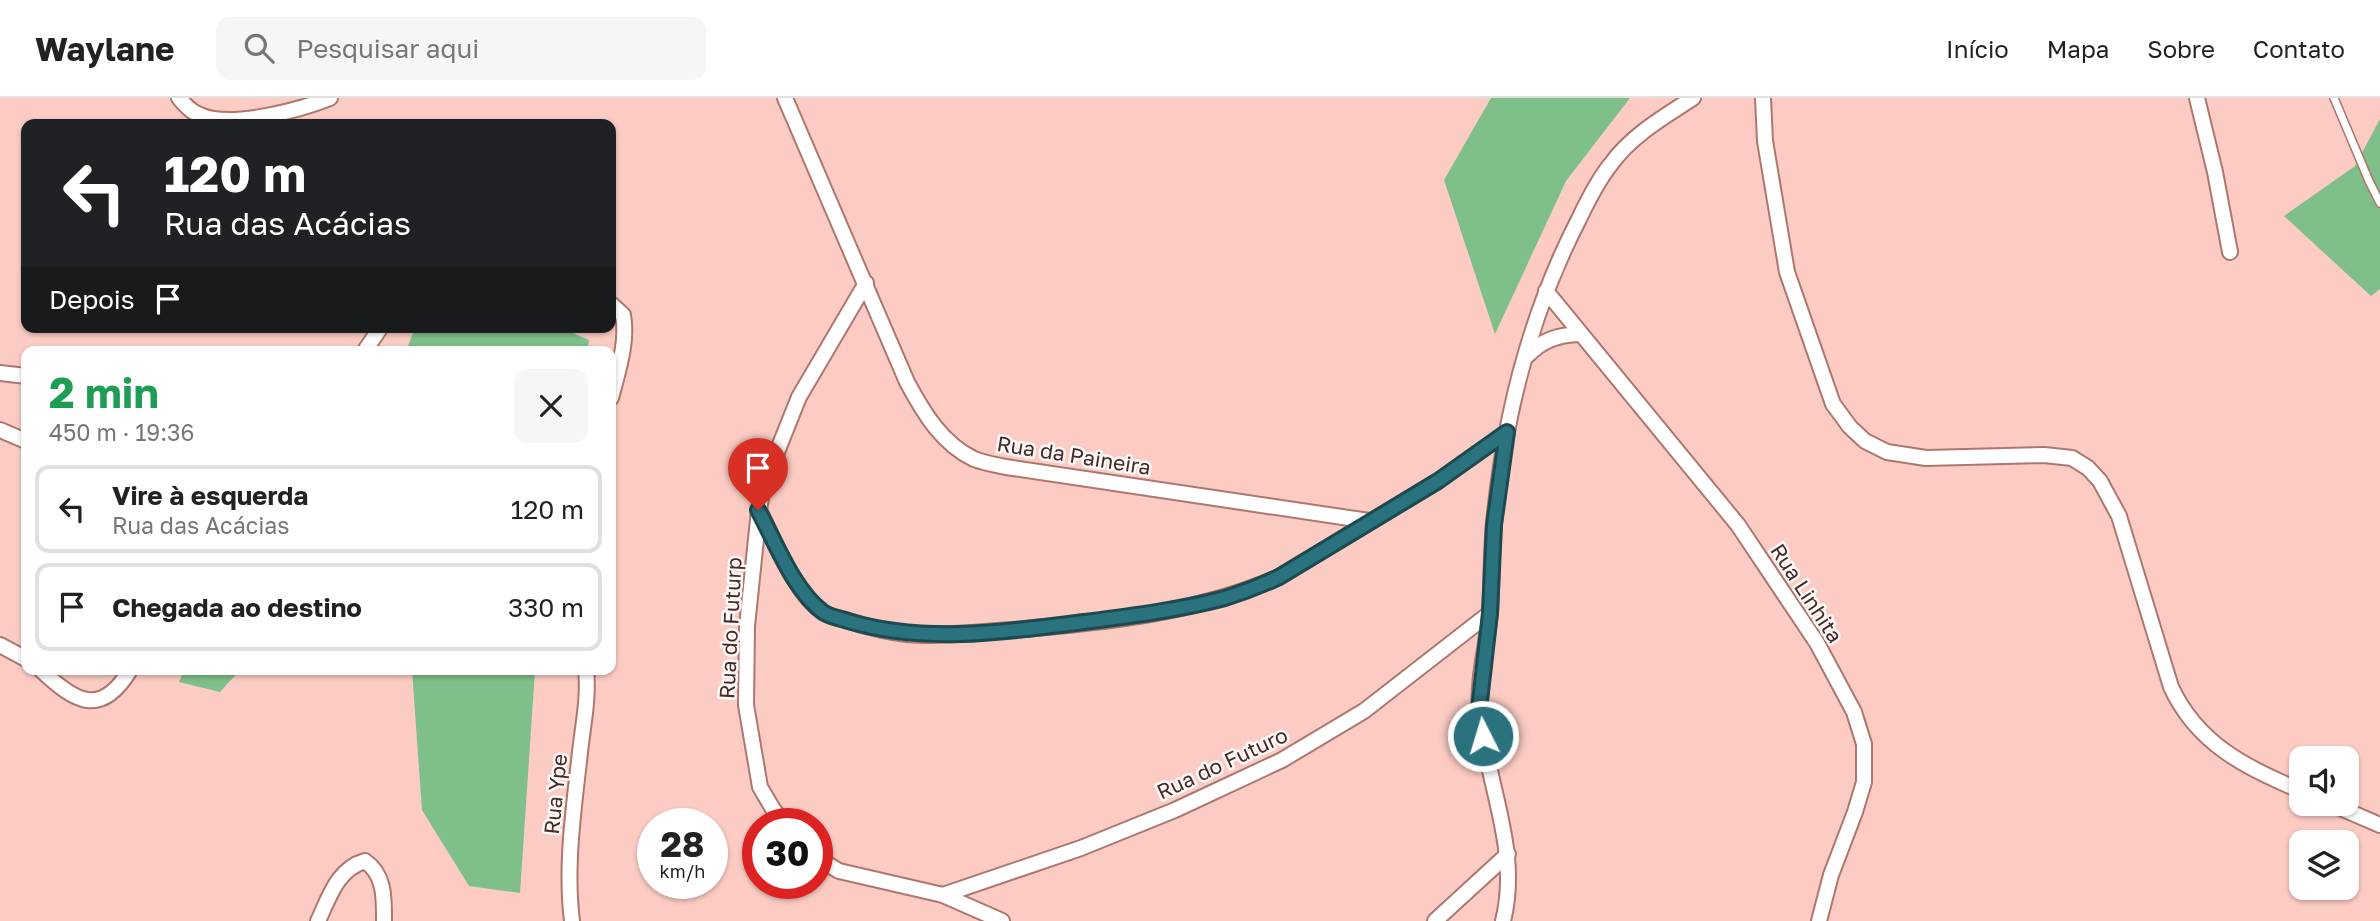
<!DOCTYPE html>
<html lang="pt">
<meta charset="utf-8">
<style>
:root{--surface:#fff;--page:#f6f6f6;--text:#222;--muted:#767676;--line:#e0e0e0}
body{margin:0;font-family:"Golos Text",sans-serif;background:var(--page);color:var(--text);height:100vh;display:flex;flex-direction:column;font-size:26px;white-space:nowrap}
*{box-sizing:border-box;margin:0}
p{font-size:23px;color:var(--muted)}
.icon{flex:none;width:38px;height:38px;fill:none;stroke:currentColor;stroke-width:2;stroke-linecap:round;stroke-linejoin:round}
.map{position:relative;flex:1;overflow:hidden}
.details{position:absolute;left:21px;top:248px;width:595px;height:329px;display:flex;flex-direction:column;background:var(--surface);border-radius:14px;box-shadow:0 2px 5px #0004}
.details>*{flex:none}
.hud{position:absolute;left:21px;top:21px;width:595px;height:214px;border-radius:14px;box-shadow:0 2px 5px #0004;background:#202124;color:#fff;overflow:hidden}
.controls{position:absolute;left:2289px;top:648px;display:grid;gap:14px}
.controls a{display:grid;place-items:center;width:70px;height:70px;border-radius:14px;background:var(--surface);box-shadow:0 2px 5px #0004;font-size:35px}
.speed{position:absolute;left:637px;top:710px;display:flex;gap:14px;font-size:35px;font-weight:700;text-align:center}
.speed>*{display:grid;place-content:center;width:91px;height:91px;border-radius:50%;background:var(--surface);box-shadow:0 2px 5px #0004;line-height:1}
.speed small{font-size:18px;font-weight:400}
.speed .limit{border:10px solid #d22;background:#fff;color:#111}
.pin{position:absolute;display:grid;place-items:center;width:60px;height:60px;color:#fff;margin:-72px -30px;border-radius:50% 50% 50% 0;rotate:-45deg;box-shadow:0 0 7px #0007}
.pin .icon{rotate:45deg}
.me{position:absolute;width:77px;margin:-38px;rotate:355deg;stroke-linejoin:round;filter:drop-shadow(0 0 5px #0008)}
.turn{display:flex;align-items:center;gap:24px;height:147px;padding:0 28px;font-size:32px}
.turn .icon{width:91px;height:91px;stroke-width:2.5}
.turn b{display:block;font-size:49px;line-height:60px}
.then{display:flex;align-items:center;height:66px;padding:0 28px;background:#0003;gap:14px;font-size:26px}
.round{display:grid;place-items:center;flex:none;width:74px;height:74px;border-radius:14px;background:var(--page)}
.headline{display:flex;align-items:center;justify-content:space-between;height:119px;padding:0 28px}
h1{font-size:42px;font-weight:700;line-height:52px;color:#1e9e55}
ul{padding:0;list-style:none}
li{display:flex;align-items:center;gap:21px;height:88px;margin:0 14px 10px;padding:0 14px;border:4px solid var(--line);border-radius:14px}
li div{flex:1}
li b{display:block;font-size:26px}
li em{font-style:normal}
header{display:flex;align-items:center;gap:42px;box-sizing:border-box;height:98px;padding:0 35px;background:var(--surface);border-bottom:2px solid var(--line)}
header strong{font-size:33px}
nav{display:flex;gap:38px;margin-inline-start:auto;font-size:24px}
.search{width:490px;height:63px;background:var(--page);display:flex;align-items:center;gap:18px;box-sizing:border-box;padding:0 24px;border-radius:14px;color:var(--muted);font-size:26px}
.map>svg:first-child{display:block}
</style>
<header>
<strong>Waylane</strong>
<div class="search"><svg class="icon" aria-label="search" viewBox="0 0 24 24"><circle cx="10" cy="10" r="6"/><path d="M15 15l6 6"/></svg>Pesquisar aqui</div>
<nav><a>Início</a><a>Mapa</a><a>Sobre</a><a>Contato</a></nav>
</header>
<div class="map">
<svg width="2380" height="823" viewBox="0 0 2380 823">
<rect width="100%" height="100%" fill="#fcccc4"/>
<g fill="#7ebf8a">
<polygon points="1491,0 1630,0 1566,83 1495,236 1444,82"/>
<polygon points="2380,21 2380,191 2371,198 2284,118 2355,68"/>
<polygon points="415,229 559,229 589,242 587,254 406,254"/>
<polygon points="184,572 240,572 220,594 179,584"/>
<polygon points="412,572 535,572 520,795 469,788 422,712"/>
</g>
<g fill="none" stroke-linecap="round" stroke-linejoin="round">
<g stroke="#ad776e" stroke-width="10">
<polyline id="service" points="2334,0 2369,83 2380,105"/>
</g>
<g stroke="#ad776e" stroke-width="18">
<g id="minor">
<path d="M179 0C185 7 191 14 200 17 230 31 300 12 330 0"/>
<path d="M785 0 907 284C923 314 942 346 974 361 984 365 996 367 1006 369L1369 423"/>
<path d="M1763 0 1765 43 1787 174 1833 306 1850 329 1865 343 1887 354 1926 360 2044 357 2072 360 2088 370 2100 383 2119 418 2171 589C2198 647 2246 669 2301 693"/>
<polyline points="2197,0 2215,74 2230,154"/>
<polyline points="1546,193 1738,427 1817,545 1854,614 1864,646 1864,684 1855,714 1831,777 1819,823"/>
<path d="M611 206 623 217C628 244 618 273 611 300"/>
<polyline points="364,254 381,229"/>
<path d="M1527 258C1542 242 1558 237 1579 236"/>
<polyline points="0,275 26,278"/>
<polyline points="0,332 26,343"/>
<path d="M759 412C774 442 795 496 824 515 831 519 841 521 849 523 867 529 888 534 907 536 942 539 978 534 1013 532 1102 525 1197 515 1279 479L1438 383 1507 334"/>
<polyline points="0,547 26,561"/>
<path d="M41 572C75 604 101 620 130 572"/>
<polyline points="2329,705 2380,727"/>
<polyline points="785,726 773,711 760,689 746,607 747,528 759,412 763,389 799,299 866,185"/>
<polyline points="817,760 839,773 943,797 1002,823"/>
<polyline points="943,797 1081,750 1175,712 1282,662 1364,613 1490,515"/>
<path d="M318 823C329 800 337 771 365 763 385 777 384 800 384 823"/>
<path d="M572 823C565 767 574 710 580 654 583 627 589 599 586 572"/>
<polyline points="1435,823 1508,756"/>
<path d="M1503 823C1521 752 1486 685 1480 615 1477 582 1487 547 1490 515 1492 485 1491 455 1494 425 1504 320 1531 214 1579 121 1588 102 1598 82 1611 66 1632 37 1664 19 1693 0"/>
</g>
</g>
<use href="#service" stroke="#fff" stroke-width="7"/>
<use href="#minor" stroke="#fff" stroke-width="14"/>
</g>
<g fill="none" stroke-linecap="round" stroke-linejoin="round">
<g stroke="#1b4a51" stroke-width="18">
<path id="route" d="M758 412C775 443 794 493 823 514 830 519 840 520 848 523 924 546 1006 534 1084 524 1131 518 1179 512 1225 500 1244 494 1262 487 1279 479L1438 383 1507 334 1494 427 1490 515 1479 612 1483 638"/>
</g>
<use href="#route" stroke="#2a727d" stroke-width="12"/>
</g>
<g text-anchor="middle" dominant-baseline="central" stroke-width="5" stroke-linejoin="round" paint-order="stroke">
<g font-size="21" fill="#422b28" stroke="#fef8f7">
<text transform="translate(1074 357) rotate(9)">Rua da Paineira</text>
<text transform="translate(1807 495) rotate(57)">Rua Linhita</text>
<text transform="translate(730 530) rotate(-87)">Rua do Futurp</text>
<text transform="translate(1222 665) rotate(-25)">Rua do Futuro</text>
<text transform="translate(555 696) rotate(-84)">Rua Ype</text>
</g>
</g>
</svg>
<div class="controls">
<a><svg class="icon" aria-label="sound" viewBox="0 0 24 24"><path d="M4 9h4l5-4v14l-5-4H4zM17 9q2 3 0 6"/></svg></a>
<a><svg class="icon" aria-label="layers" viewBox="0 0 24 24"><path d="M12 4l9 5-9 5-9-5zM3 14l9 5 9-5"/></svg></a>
</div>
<div class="speed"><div>28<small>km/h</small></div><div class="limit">30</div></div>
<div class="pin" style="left:758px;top:412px;background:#d93025"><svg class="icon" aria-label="arrive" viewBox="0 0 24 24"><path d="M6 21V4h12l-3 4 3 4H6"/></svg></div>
<svg class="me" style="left:1483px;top:638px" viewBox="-20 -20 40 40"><circle r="17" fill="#2a727d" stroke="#fff" stroke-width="3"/><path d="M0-11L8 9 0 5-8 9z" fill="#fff"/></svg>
<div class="hud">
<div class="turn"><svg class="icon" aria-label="left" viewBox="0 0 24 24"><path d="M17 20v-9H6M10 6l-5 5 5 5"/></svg><div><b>120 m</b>Rua das Acácias</div></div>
<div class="then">Depois<svg class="icon" aria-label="arrive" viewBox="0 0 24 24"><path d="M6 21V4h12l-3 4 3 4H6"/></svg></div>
</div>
<section class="details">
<div class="headline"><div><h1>2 min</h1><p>450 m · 19:36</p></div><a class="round"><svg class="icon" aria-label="close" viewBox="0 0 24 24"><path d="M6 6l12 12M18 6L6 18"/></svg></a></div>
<ul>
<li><svg class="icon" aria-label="left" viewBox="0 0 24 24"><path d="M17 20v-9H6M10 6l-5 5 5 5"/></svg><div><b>Vire à esquerda</b><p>Rua das Acácias</p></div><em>120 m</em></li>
<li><svg class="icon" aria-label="arrive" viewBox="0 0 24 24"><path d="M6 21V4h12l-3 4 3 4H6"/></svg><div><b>Chegada ao destino</b></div><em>330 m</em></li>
</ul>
</section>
</div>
